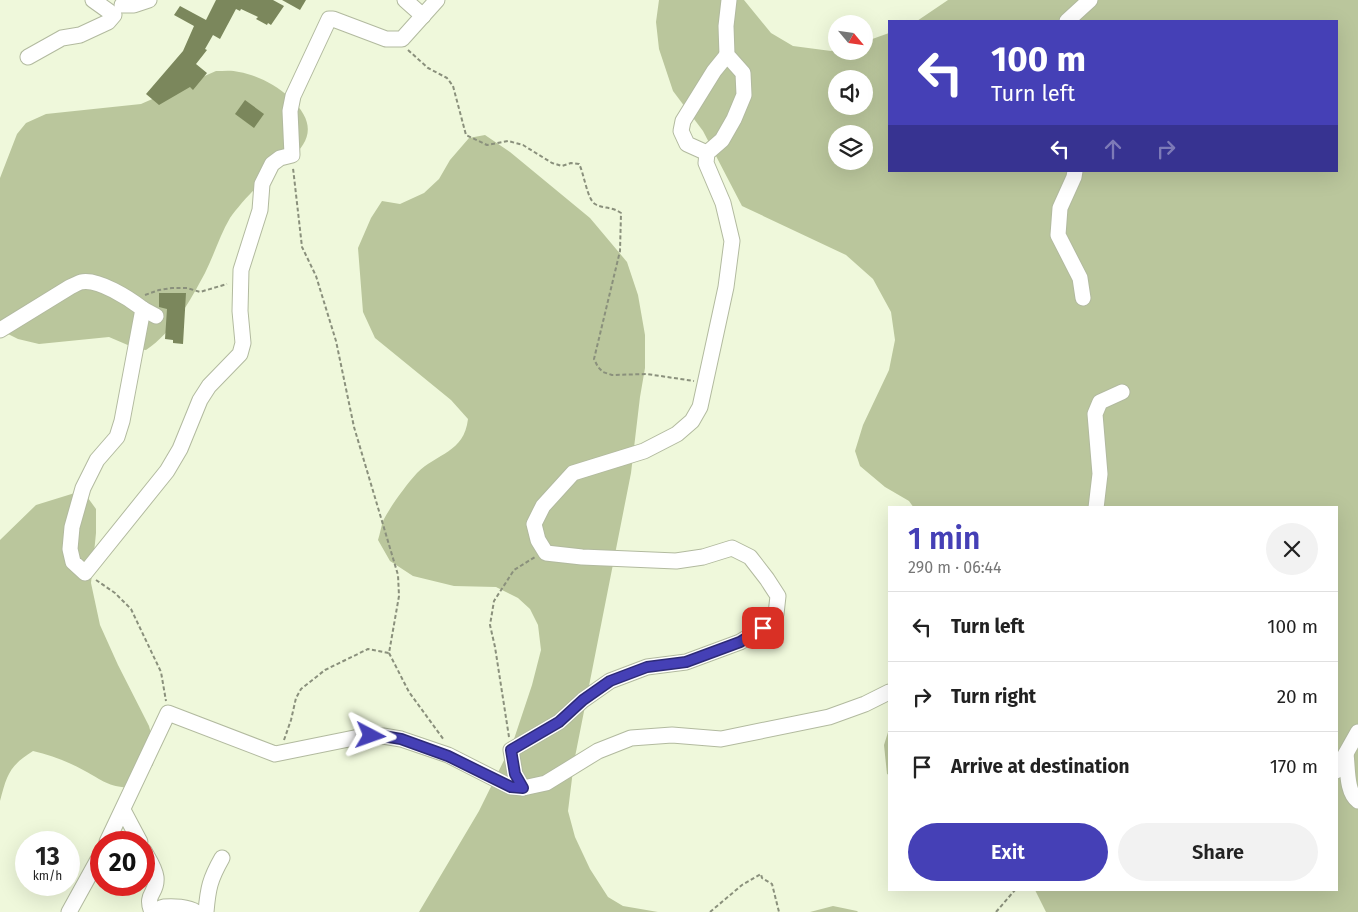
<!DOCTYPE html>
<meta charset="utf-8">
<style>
:root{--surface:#fff;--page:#f2f2f2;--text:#222;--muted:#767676;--line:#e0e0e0;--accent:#4540b6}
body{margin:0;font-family:"Fira Sans",sans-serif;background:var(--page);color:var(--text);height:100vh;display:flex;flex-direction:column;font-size:19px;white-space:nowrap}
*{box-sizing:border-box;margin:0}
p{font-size:16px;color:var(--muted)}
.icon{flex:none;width:28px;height:28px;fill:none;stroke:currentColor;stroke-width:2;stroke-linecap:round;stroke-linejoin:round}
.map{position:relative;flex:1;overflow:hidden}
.drawer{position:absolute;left:888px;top:506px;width:450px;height:385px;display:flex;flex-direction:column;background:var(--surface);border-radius:0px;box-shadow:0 5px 20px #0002}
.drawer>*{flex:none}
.banner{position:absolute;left:888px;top:20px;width:450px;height:152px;border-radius:0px;box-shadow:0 5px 20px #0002;background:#4540b6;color:#fff;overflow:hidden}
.needle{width:32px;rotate:119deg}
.fabs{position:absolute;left:828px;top:15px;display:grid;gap:10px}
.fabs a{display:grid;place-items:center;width:45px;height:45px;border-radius:50%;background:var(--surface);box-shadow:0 5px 20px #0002;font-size:25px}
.speed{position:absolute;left:15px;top:831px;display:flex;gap:10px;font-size:25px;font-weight:700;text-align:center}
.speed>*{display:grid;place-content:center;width:65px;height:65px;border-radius:50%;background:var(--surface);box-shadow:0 5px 20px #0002;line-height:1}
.speed small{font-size:12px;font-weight:400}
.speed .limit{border:8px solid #d22;background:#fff;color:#111}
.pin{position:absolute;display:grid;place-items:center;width:42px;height:42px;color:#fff;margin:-21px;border-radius:10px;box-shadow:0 2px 8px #0006}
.me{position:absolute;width:55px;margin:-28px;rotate:94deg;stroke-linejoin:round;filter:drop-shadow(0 0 4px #0008)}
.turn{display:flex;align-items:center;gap:18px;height:105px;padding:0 20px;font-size:22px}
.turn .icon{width:65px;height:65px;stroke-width:2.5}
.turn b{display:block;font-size:35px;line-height:42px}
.lanes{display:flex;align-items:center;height:48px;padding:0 20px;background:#0003;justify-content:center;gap:25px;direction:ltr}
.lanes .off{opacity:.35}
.round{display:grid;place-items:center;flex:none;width:52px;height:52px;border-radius:26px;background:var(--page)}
.headline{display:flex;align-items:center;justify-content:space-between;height:85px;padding:0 20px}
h1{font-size:30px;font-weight:600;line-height:38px;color:var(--accent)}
.primary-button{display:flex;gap:10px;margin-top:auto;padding:10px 20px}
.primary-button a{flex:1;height:58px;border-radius:30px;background:var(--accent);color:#fff;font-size:20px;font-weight:600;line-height:58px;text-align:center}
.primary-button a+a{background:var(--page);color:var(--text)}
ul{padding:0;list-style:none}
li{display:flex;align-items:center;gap:15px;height:70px;padding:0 20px;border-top:1px solid var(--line)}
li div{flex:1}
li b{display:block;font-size:19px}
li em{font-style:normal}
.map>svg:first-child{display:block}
</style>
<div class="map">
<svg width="1358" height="912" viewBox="0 0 1358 912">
<rect width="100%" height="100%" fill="#eff8db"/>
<g fill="#bac69c" fill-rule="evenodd">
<path d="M659 0H744L771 33 793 46 831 51 836 49V51H864V42L889 33V171H1336V21H917L948 0H1358V912H1046L1035 890H1336V508H914L909 501 885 487 860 466 855 451 863 425 889 370 895 340 891 312 873 279 846 255 742 206 703 131 673 91 659 49 656 22ZM836 79H864V106H836ZM836 134H864V161H836Z"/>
<path d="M216 71C224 71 232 70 239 72 257 75 276 85 289 97 333 137 290 158 260 184 251 192 237 208 230 218 220 235 214 255 205 273 190 301 173 332 146 350L137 349 109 337 39 344 18 339 0 330V178L17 134 26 123 46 114 141 104Z"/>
<path d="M485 135 510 152 590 218 627 262 638 295 645 335V368L640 397 631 473 574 762 568 811 575 837 590 869 608 897 623 906 658 912H419L479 811 513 742 532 685 541 650 538 625 530 609 518 598 496 587 454 586 413 576 390 561 378 540C380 534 381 527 383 521 390 507 406 485 417 473 437 453 464 453 468 419L451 400 375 338 363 312 358 248 371 218 382 201 400 204 424 193 439 179 450 160 469 138Z"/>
<path d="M78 492 88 498 96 509V533L91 583 100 625 118 665 149 726 155 749 153 765 143 777 129 788C108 786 103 781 85 771 69 762 51 755 33 751 9 766 7 775 0 801V540L36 505Z"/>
<polygon points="889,729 889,775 887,774 884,745"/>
<polygon points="833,906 857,911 858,912 810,912"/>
</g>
<g fill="#7b875c">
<polygon points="216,0 273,0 284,6 271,25 268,23 267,25 256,19 258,17 241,9 240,11 236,9 220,39 213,35 205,49 207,50 196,64 207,73 193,90 190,87 159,105 146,94 183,51 194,26 174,15 180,6 206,20"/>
<polygon points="282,0 306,0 300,10"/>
<polygon points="245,100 264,114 254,128 235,114"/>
<polygon points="159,293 186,293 183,344 173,343 173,340 165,339 167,309 159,307"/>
</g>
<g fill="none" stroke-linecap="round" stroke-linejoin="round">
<g stroke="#b2ba9f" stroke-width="17">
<g id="minor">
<polyline points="405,0 423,16"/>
<polyline points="122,5 134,5 149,0"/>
<polyline points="1067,21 1090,0"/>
<polyline points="28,57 62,38 80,35 108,22 114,15 93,0"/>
<polyline points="707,153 687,144 681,131 683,121 714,71 727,55"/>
<polyline points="1075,171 1074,177 1060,208 1058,235 1080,278 1083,298"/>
<polyline points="143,309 156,316"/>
<path d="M0 330 70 287C74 285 78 283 81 282 98 278 130 299 143 309L122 421 117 437 97 460 83 488 72 527 70 549 73 562 85 573 167 471 180 449 200 400 209 386 240 354 243 343 240 311 241 270 260 210 262 184 272 164 280 158 292 155 290 111 293 96 329 19H333L386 39H402L437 0"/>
<polyline points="1096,508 1100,474 1095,414 1100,402 1122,392"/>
<path d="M1346 754C1348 768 1346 792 1358 801"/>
<polyline points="1336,771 1358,732"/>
<polyline points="523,788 515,774 511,750 559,722 583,700 610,681 647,667 686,662 740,642 763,628 776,614 778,596 767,579 750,557 732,548 703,557 676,561 582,557 546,553 538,540 534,524 543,506 573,473 644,451 677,434 692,421 700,407 726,287 732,241 723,203 706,163 707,153 722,140 734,119 744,95 743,73 727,55 726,26 729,0"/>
<polyline points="123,810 140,842"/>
<polyline points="107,842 168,713 275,754 359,737 383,736 401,739 448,755 511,787 523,788 546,783 598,751 631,738 672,735 721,739 829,717 865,704 889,692"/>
<path d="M144 851C148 858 155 868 156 877 158 894 144 893 152 912 156 910 160 908 164 907 173 906 188 907 196 912"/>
<polyline points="69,912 101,854"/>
<path d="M206 912C208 888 210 879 222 858"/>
</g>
</g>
<g stroke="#8a907c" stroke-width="2" stroke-dasharray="4 2.5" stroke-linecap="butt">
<path d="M408 50 428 68 447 78 453 86 466 135 487 145 508 141 523 145 552 163 562 166 571 163 579 164C584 173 587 199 595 204 603 209 611 206 621 213L620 251 594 359 598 367 603 372 612 375 647 374 694 381"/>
<polyline points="145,295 159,290 172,288 187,288 200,292 227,284"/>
<polyline points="96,580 115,593 131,609 161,672 166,701"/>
<polyline points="389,653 409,692 444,740"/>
<polyline points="509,737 495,647 490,625 494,601 514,570 535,557"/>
<polyline points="284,740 291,720 296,698 301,689 325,670 368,649 389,653 399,596 398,575 354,427 336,341 316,276 302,247 293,168"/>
<polyline points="710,912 742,885 761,874 762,878 772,884 779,912"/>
<polyline points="996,912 1015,890"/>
</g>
<use href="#minor" stroke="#fff" stroke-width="15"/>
</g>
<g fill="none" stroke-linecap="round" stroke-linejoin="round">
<g stroke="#2d2a76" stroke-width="12">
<polyline id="route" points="371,736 383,736 401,739 448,756 511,787 523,788 515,774 511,750 559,722 583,700 610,681 647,667 686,662 740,642 763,628"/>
</g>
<use href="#route" stroke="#4540b6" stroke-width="9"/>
</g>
</svg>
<div class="fabs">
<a><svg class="needle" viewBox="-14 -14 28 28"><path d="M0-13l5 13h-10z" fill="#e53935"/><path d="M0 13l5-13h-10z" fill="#767676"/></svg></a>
<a><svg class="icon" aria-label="sound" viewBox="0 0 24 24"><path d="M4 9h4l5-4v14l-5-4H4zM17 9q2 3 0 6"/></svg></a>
<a><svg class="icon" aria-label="layers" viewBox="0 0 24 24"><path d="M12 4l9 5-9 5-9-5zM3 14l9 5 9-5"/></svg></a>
</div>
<div class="speed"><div>13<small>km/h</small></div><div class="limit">20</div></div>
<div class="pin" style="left:763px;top:628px;background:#d93025"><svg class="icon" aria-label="arrive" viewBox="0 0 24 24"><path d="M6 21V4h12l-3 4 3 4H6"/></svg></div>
<svg class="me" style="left:371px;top:736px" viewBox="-20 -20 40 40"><path d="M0-17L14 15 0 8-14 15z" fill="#4540b6" stroke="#fff" stroke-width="4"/></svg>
<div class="banner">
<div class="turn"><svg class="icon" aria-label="left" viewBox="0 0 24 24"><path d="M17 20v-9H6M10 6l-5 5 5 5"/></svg><div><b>100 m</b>Turn left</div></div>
<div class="lanes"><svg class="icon" aria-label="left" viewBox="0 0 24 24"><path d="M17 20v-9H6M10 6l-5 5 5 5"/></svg><svg class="icon off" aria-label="ahead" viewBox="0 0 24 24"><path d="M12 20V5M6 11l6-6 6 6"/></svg><svg class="icon off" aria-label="right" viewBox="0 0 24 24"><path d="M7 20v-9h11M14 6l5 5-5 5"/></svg></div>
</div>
<section class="drawer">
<div class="headline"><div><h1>1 min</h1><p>290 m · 06:44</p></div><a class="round"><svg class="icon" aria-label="close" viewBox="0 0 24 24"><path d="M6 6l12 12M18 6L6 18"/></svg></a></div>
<ul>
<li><svg class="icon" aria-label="left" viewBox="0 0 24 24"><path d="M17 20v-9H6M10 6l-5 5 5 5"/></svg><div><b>Turn left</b></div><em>100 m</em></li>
<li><svg class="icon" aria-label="right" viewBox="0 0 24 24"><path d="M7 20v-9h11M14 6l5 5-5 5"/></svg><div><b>Turn right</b></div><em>20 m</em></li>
<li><svg class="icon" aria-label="arrive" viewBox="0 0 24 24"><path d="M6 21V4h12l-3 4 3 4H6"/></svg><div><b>Arrive at destination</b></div><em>170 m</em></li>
</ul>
<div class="primary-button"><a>Exit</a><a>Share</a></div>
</section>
</div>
